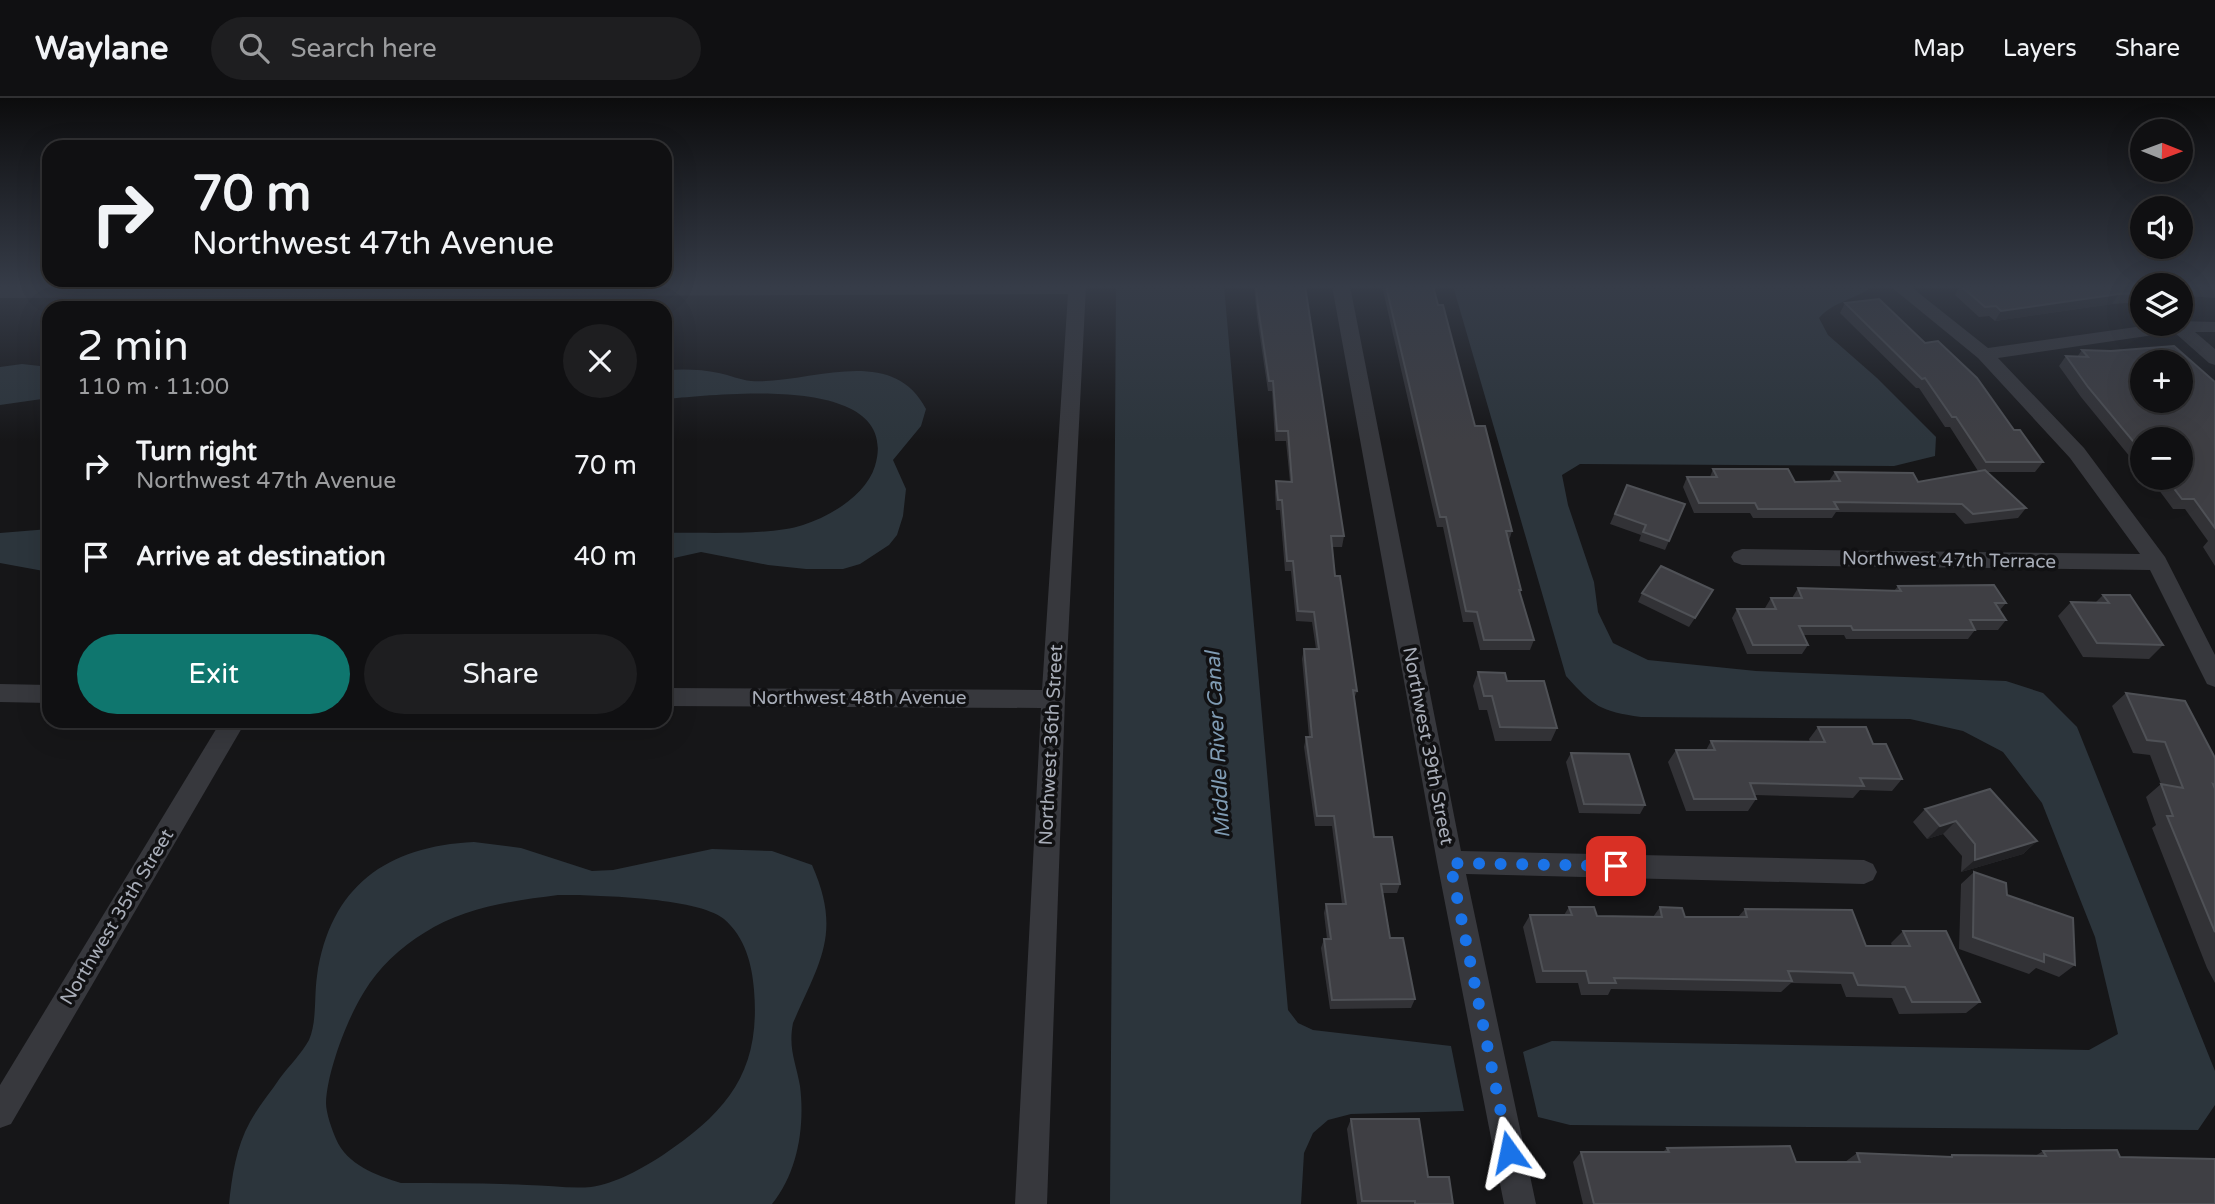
<!DOCTYPE html>
<meta charset="utf-8">
<style>
:root{--surface:#101012;--page:#1e1e20;--text:#f1f3f6;--muted:#9c9d9f;--line:#303032;--accent:#0f766e}
body{margin:0;font-family:"Varela Round",sans-serif;background:var(--page);color:var(--text);height:100vh;display:flex;flex-direction:column;font-size:26px;white-space:nowrap}
*{box-sizing:border-box;margin:0}
p{font-size:23px;color:var(--muted)}
.icon{flex:none;width:38px;height:38px;fill:none;stroke:currentColor;stroke-width:2;stroke-linecap:round;stroke-linejoin:round}
.map{position:relative;flex:1;overflow:hidden}
.side{position:absolute;left:42px;top:203px;width:630px;height:427px;display:flex;flex-direction:column;background:var(--surface);border-radius:21px;box-shadow:0 7px 28px #0002,0 0 0 2px var(--line)}
.side>*{flex:none}
.top-card{position:absolute;left:42px;top:42px;width:630px;height:147px;border-radius:21px;box-shadow:0 7px 28px #0002,0 0 0 2px var(--line);background:#101012;color:var(--text);overflow:hidden}
.needle{width:46px;rotate:91deg}
.controls{position:absolute;left:2130px;top:21px;display:grid;gap:14px}
.controls a{display:grid;place-items:center;width:63px;height:63px;border-radius:50%;background:var(--surface);box-shadow:0 7px 28px #0002,0 0 0 2px var(--line);font-size:35px}
.pin{position:absolute;display:grid;place-items:center;width:60px;height:60px;color:#fff;margin:-30px;border-radius:14px;box-shadow:0 4px 10px #0006}
.me{position:absolute;width:77px;margin:-38px;rotate:348deg;stroke-linejoin:round;filter:drop-shadow(0 0 5px #0008)}
.turn{display:flex;align-items:center;gap:24px;height:147px;padding:0 35px;font-size:32px}
.turn .icon{width:91px;height:91px;stroke-width:2.5}
.turn b{display:block;font-size:49px;line-height:60px}
.round{display:grid;place-items:center;flex:none;width:74px;height:74px;border-radius:37px;background:var(--page)}
.head{display:flex;align-items:center;justify-content:space-between;height:119px;padding:0 35px}
h1{font-size:42px;font-weight:600;line-height:52px}
.cta{display:flex;gap:14px;margin-top:auto;padding:14px 35px}
.cta a{flex:1;height:80px;border-radius:42px;background:var(--accent);color:#fff;font-size:28px;font-weight:600;line-height:80px;text-align:center}
.cta a+a{background:var(--page);color:var(--text)}
ul{padding:0;list-style:none}
li{display:flex;align-items:center;gap:21px;height:91px;padding:0 35px}
li div{flex:1}
li b{display:block;font-size:26px}
li em{font-style:normal}
header{display:flex;align-items:center;gap:42px;box-sizing:border-box;height:98px;padding:0 35px;background:var(--surface);border-bottom:2px solid var(--line)}
header strong{font-size:33px}
nav{display:flex;gap:38px;margin-inline-start:auto;font-size:24px}
.search{width:490px;height:63px;background:var(--page);display:flex;align-items:center;gap:18px;box-sizing:border-box;padding:0 24px;border-radius:38px;color:var(--muted);font-size:26px}
.map>svg:first-child{display:block}
</style>
<header>
<strong>Waylane</strong>
<div class="search"><svg class="icon" aria-label="search" viewBox="0 0 24 24"><circle cx="10" cy="10" r="6"/><path d="M15 15l6 6"/></svg>Search here</div>
<nav><a>Map</a><a>Layers</a><a>Share</a></nav>
</header>
<div class="map">
<svg width="2215" height="1106" viewBox="0 0 2215 1106">
<rect width="100%" height="100%" fill="#161618"/>
<g fill="#2c353c" fill-rule="evenodd">
<polygon points="1116,188 1224,188 1288,912 1298,925 1313,932 1451,948 1464,1013 1351,1016 1328,1022 1313,1035 1304,1055 1301,1106 1110,1106"/>
<path d="M1453 188H1873C1855 202 1834 203 1819 220L1828 237 1877 280 1936 339 1935 358 1894 368 1580 366 1562 377 1568 407 1594 484 1598 514 1613 545 1648 562 1756 573 2006 583 2043 595 2077 629 2215 973V1007L2198 1032 1570 1027 1538 1019 1523 954 1552 943 2089 952 2118 936 2095 839 2042 705 2003 654 1963 633 1910 621 1641 619C1600 613 1594 609 1566 578Z"/>
<polygon points="22,266 49,269 49,300 0,307 0,269"/>
<path d="M665 272C683 271 702 271 719 275 730 277 740 282 751 283 808 287 891 244 926 311L921 328 893 362 906 391 903 418 897 437 889 447 860 466 843 471H806L768 467 701 454 665 462V435C703 434 770 438 803 427 831 418 866 397 875 368 903 273 714 297 665 301Z"/>
<polygon points="49,431 49,474 0,465 0,435"/>
<path d="M474 744 521 750 592 773 613 772 712 751 772 753 812 767C842 835 820 863 793 925 788 951 796 964 800 988 805 1028 798 1074 772 1106H229C232 1078 236 1049 250 1024 258 1009 270 995 280 980 289 968 302 955 309 942 317 924 314 898 317 878 330 788 387 748 474 744ZM558 797C593 797 697 799 724 821 745 839 752 866 754 892 761 974 727 1014 663 1057 643 1070 615 1086 591 1089 571 1091 548 1087 527 1087 485 1085 443 1085 401 1085 376 1077 347 1067 336 1041 332 1032 326 1015 326 1005 327 974 347 921 364 894 378 870 401 849 424 835 464 809 512 803 558 797Z"/>
</g>
<g fill="none" stroke-linecap="round" stroke-linejoin="round">
<g fill="#37383d" fill-rule="evenodd">
<polygon points="1086,188 1065,601 1047,1106 1015,1106 1041,610 665,608 665,590 1042,592 1068,196 0,200 0,190"/>
<polygon points="1332,188 1350,188 1461,753 1864,762 1873,766 1877,774 1873,782 1864,786 1466,776 1536,1106 1504,1106 1437,764"/>
<polygon points="1890,188 1910,188 1988,250 2157,226 2180,226 2180,223 2215,224 2215,234 2195,234 2215,251 2215,267 2209,265 2174,234 1998,260 2084,350 2165,459 2215,557 2215,589 2207,586 2150,472 1742,467 1734,464 1731,459 1734,454 1742,451 2140,456 2070,360 1978,260"/>
<polygon points="0,586 49,587 49,605 0,604"/>
<polygon points="221,623 246,623 11,1026 0,1030 0,987"/>
</g>
</g>
<g fill="#323236">
<polygon points="1254,188 1305,188 1344,438 1342,449 1332,449 1335,478 1357,593 1354,601 1374,739 1400,786 1397,795 1382,795 1390,840 1415,901 1411,910 1330,911 1321,850 1324,841 1327,841 1324,815 1326,806 1342,806 1332,728 1315,728 1304,649 1306,639 1309,639 1302,561 1304,551 1316,551 1312,524 1296,523 1291,473 1285,473 1280,412 1276,412 1275,394 1276,383 1290,384 1286,343 1275,343 1272,293 1268,293 1257,219"/>
<polygon points="1382,188 1433,188 1475,328 1512,433 1509,443 1521,492 1520,495 1534,542 1530,552 1480,552 1473,524 1463,524 1443,429 1437,429"/>
<polygon points="1960,188 2142,188 2142,204 2112,206 1995,223 1989,218 1979,219 1955,197"/>
<polygon points="2180,188 2215,188 2215,200 2188,198 2186,201 2180,202"/>
<polygon points="1845,205 2014,332 2043,364 2035,374 1987,374 2026,410 2018,420 1965,426 1955,415 1836,414 1832,420 1753,420 1750,415 1694,415 1683,389 1687,379 1710,379 1713,371 1795,384 1829,383 1835,374 1918,384 1978,373 1950,329 1945,329 1919,290 1916,290 1840,215"/>
<polygon points="2082,252 2215,284 2215,468 2203,449 2208,443 2185,411 2173,411 2150,380 2180,380 2142,341 2142,369 2139,365 2135,365 2081,299 2059,268 2066,258 2077,259"/>
<polygon points="1627,387 1669,443 1665,452 1639,443 1641,437 1610,426"/>
<polygon points="1898,488 2006,505 2000,512 2006,522 1998,532 1975,532 1968,541 1846,541 1844,537 1803,537 1808,547 1802,556 1747,556 1732,520 1737,511 1766,511 1765,510 1771,500 1792,500 1798,490 1894,493"/>
<polygon points="1642,495 1707,502 1689,529 1638,504"/>
<polygon points="2103,497 2163,547 2149,561 2083,559 2058,518 2071,504 2096,504"/>
<polygon points="1478,574 1507,583 1557,630 1551,643 1495,643 1487,612 1479,612 1473,588"/>
<polygon points="2126,595 2215,660 2215,885 2207,870 2152,730 2156,727 2146,699 2161,686 2150,657 2133,655 2112,608"/>
<polygon points="1818,629 1873,646 1902,681 1892,693 1860,692 1853,700 1755,697 1756,701 1748,713 1686,713 1668,664 1676,652 1706,652 1711,643 1810,644 1809,641"/>
<polygon points="1571,655 1645,707 1640,716 1579,715 1566,664"/>
<polygon points="1925,711 2037,743 2023,756 1961,774 1962,758 1943,736 1927,741 1913,724"/>
<polygon points="1974,774 2007,797 2075,867 2059,879 2036,870 2029,876 1959,851 1961,786"/>
<polygon points="1569,809 1597,818 1653,819 1660,809 1685,819 1738,819 1745,811 1866,848 1892,848 1891,845 1903,833 1980,904 1966,915 1899,916 1892,900 1846,899 1841,886 1791,885 1781,894 1611,891 1608,897 1581,897 1578,885 1536,885 1523,829 1530,817 1564,817"/>
<polygon points="1351,1021 1428,1079 1453,1106 1357,1106 1347,1031"/>
<polygon points="1667,1050 1796,1064 1845,1064 1857,1055 1949,1059 1952,1057 2035,1058 2043,1053 2120,1059 2215,1106 1583,1106 1573,1064 1581,1054 1663,1054"/>
</g>
<g fill="#212124">
<polygon points="2119,196 2112,206 1995,223 2001,213"/>
<polygon points="1956,723 1943,736 1927,741 1940,728"/>
<polygon points="2037,743 2023,756 1961,774 1975,762"/>
</g>
<g fill="#3f3f44" stroke="#4f5156" stroke-width="2" fill-rule="evenodd">
<polygon points="1256,188 1305,188 1344,438 1331,438 1335,478 1340,478 1357,593 1353,592 1374,739 1392,739 1400,786 1381,786 1390,840 1403,840 1415,901 1332,902 1324,841 1331,841 1326,806 1346,806 1334,718 1317,718 1306,639 1312,639 1304,551 1319,551 1314,514 1298,513 1293,463 1287,463 1282,402 1278,402 1276,383 1292,384 1288,333 1277,333 1273,283 1269,283 1258,209"/>
<polygon points="1386,188 1433,188 1438,207 1443,207 1475,328 1485,328 1512,433 1506,433 1521,492 1519,492 1534,542 1484,542 1477,514 1466,513 1446,419 1440,419"/>
<polygon points="1961,188 2142,188 2142,195 2119,196 2001,213 1996,208 1985,209"/>
<polygon points="2180,188 2215,188 2215,190 2190,188 2193,192 2180,192"/>
<polygon points="1879,201 1925,245 1938,243 1977,280 2014,332 2020,332 2043,364 1986,364 1956,319 1952,319 1925,280 1922,281 1845,205"/>
<path d="M2174 248 2215 284V430L2194 401H2182L2166 380H2180V341H2142V354L2088 289 2066 258 2088 259 2082 252 2111 253ZM2142 264H2180V303H2142Z"/>
<polygon points="1713,371 1788,371 1795,384 1840,383 1835,374 1913,375 1918,384 1985,372 2026,410 1973,416 1962,406 1834,404 1838,411 1758,411 1755,405 1699,405 1687,379 1717,379"/>
<polygon points="1627,387 1685,406 1669,443 1643,434 1646,427 1615,416"/>
<polygon points="1661,468 1713,492 1695,520 1642,495"/>
<polygon points="1994,487 2006,505 1995,505 2006,522 1970,522 1975,532 1853,532 1851,528 1799,528 1808,547 1753,547 1737,511 1776,511 1771,500 1802,500 1798,490 1901,493 1898,488"/>
<polygon points="2103,497 2130,497 2163,547 2097,545 2071,504 2109,505"/>
<polygon points="1478,574 1505,575 1507,583 1544,583 1557,630 1500,629 1492,598 1484,598"/>
<polygon points="2126,595 2185,603 2215,660 2215,687 2213,686 2215,691 2215,834 2167,718 2173,718 2161,686 2183,690 2165,644 2147,642"/>
<polygon points="1818,629 1866,629 1873,646 1886,646 1902,681 1860,680 1864,688 1750,685 1756,701 1694,701 1676,652 1715,652 1711,643 1825,644"/>
<polygon points="1571,655 1629,656 1645,707 1584,706"/>
<polygon points="1990,691 2037,743 1975,762 1975,746 1956,723 1940,728 1925,711"/>
<polygon points="1974,774 2006,785 2007,797 2073,820 2075,867 2044,856 2044,864 1973,839"/>
<polygon points="1569,809 1594,809 1597,818 1662,819 1660,809 1682,810 1685,819 1747,819 1745,811 1852,812 1866,848 1910,848 1903,833 1946,833 1980,904 1912,904 1905,889 1858,887 1853,875 1788,873 1792,883 1614,880 1616,885 1589,885 1586,873 1543,873 1530,817 1572,817"/>
<polygon points="1351,1021 1419,1021 1428,1079 1449,1079 1453,1106 1415,1106 1415,1103 1362,1103"/>
<polygon points="1790,1048 1796,1064 1860,1064 1857,1055 1952,1059 1952,1057 2046,1058 2043,1053 2117,1052 2120,1059 2215,1061 2215,1106 1594,1106 1581,1054 1669,1054 1667,1050"/>
</g>
<linearGradient id="sky" x2="0" y2="1"><stop stop-color="#0c0c0d"/><stop offset="0.55" stop-color="#363c48"/><stop offset="1" stop-color="#363c48" stop-opacity="0"/></linearGradient>
<rect width="2215" height="343" fill="url(#sky)"/>
<g fill="none" stroke-linecap="round" stroke-linejoin="round">
<polyline stroke="#1a73e8" stroke-width="12" stroke-dasharray="0 21.6" points="1509,1054 1450,765 1616,768"/>
</g>
<g text-anchor="middle" dominant-baseline="central" stroke-width="7" stroke-linejoin="round" paint-order="stroke">
<g font-size="19" fill="#a8adb8" stroke="#111113">
<text transform="translate(1949 462) rotate(1)">Northwest 47th Terrace</text>
<text x="859" y="600">Northwest 48th Avenue</text>
<text transform="translate(1051 647) rotate(-87)">Northwest 36th Street</text>
<text transform="translate(1428 648) rotate(79)">Northwest 39th Street</text>
<text transform="translate(117 819) rotate(-59)">Northwest 35th Street</text>
</g>
<g font-size="21" font-style="italic" fill="#7f9bb3" stroke="#111113">
<text transform="translate(1218 647) rotate(-93)">Middle River Canal</text>
</g>
</g>
</svg>
<div class="controls">
<a><svg class="needle" viewBox="-14 -14 28 28"><path d="M0-13l5 13h-10z" fill="#e53935"/><path d="M0 13l5-13h-10z" fill="#9c9d9f"/></svg></a>
<a><svg class="icon" aria-label="sound" viewBox="0 0 24 24"><path d="M4 9h4l5-4v14l-5-4H4zM17 9q2 3 0 6"/></svg></a>
<a><svg class="icon" aria-label="layers" viewBox="0 0 24 24"><path d="M12 4l9 5-9 5-9-5zM3 14l9 5 9-5"/></svg></a>
<a>+</a>
<a>−</a>
</div>
<div class="pin" style="left:1616px;top:768px;background:#d93025"><svg class="icon" aria-label="arrive" viewBox="0 0 24 24"><path d="M6 21V4h12l-3 4 3 4H6"/></svg></div>
<svg class="me" style="left:1509px;top:1054px" viewBox="-20 -20 40 40"><path d="M0-17L14 15 0 8-14 15z" fill="#1a73e8" stroke="#fff" stroke-width="4"/></svg>
<div class="top-card">
<div class="turn"><svg class="icon" aria-label="right" viewBox="0 0 24 24"><path d="M7 20v-9h11M14 6l5 5-5 5"/></svg><div><b>70 m</b>Northwest 47th Avenue</div></div>
</div>
<section class="side">
<div class="head"><div><h1>2 min</h1><p>110 m · 11:00</p></div><a class="round"><svg class="icon" aria-label="close" viewBox="0 0 24 24"><path d="M6 6l12 12M18 6L6 18"/></svg></a></div>
<ul>
<li><svg class="icon" aria-label="right" viewBox="0 0 24 24"><path d="M7 20v-9h11M14 6l5 5-5 5"/></svg><div><b>Turn right</b><p>Northwest 47th Avenue</p></div><em>70 m</em></li>
<li><svg class="icon" aria-label="arrive" viewBox="0 0 24 24"><path d="M6 21V4h12l-3 4 3 4H6"/></svg><div><b>Arrive at destination</b></div><em>40 m</em></li>
</ul>
<div class="cta"><a>Exit</a><a>Share</a></div>
</section>
</div>
